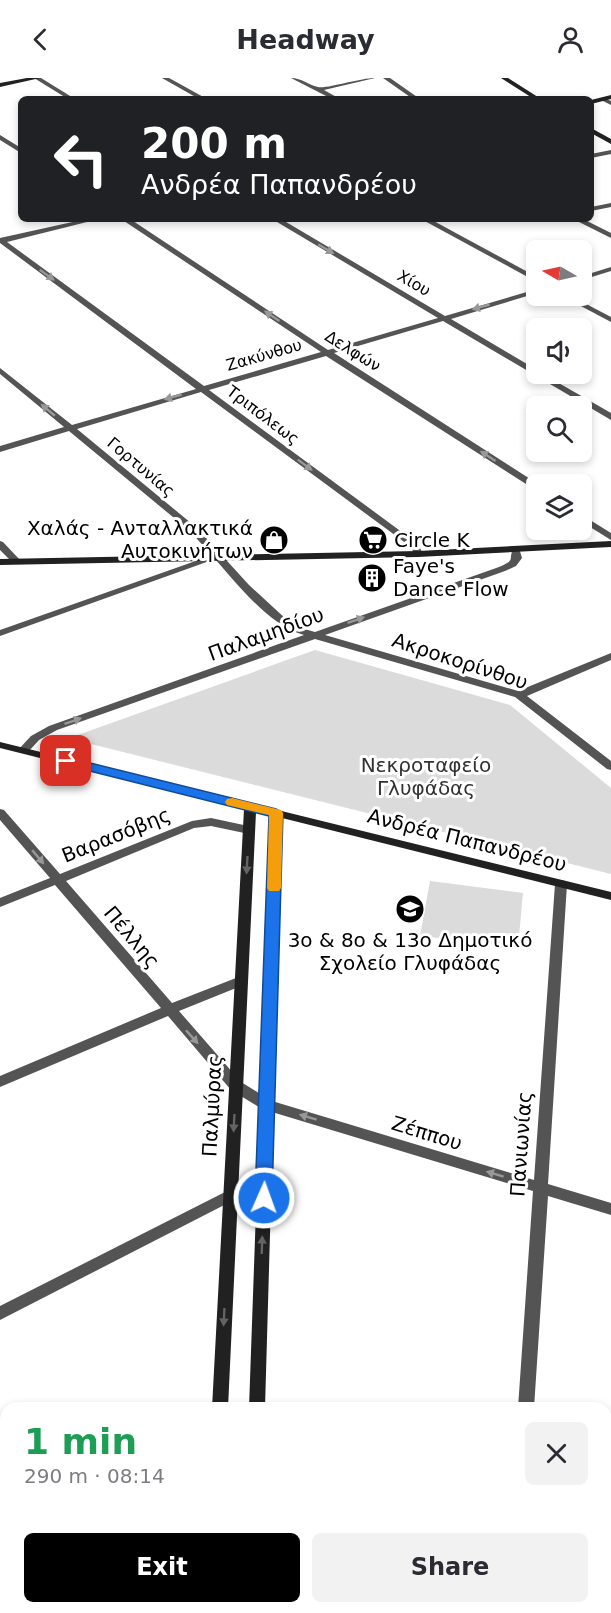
<!DOCTYPE html>
<meta charset="utf-8">
<style>
:root{--surface:#fff;--page:#f2f2f3;--text:#2b2b33;--muted:#7c7c81;--accent:#000}
body{margin:0;font-family:"DejaVu Sans",sans-serif;background:var(--page);color:var(--text);height:100vh;display:flex;flex-direction:column;font-size:22px;white-space:nowrap}
*{box-sizing:border-box;margin:0}
p{font-size:20px;color:var(--muted)}
.icon{flex:none;width:33px;height:33px;fill:none;stroke:currentColor;stroke-width:2;stroke-linecap:round;stroke-linejoin:round}
.map{position:relative;flex:1;overflow:hidden}
.panel{position:absolute;left:0px;top:1324px;width:612px;height:212px;display:flex;flex-direction:column;background:var(--surface);border-radius:18px 18px 0 0;box-shadow:0 3px 9px #0003}
.panel>*{flex:none}
.banner{position:absolute;left:18px;top:18px;width:576px;height:126px;border-radius:9px;box-shadow:0 3px 9px #0003;background:#202124;color:#fff;overflow:hidden}
.needle{width:39px;rotate:279deg}
.controls{position:absolute;left:526px;top:162px;display:grid;gap:12px}
.controls a{display:grid;place-items:center;width:66px;height:66px;border-radius:9px;background:var(--surface);box-shadow:0 3px 9px #0003;font-size:30px}
.pin{position:absolute;display:grid;place-items:center;width:51px;height:51px;color:#fff;margin:-26px;border-radius:12px;box-shadow:0 3px 9px #0006}
.me{position:absolute;width:66px;margin:-33px;rotate:2deg;stroke-linejoin:round;filter:drop-shadow(0 0 4px #0008)}
.turn{display:flex;align-items:center;gap:21px;height:126px;padding:0 24px;font-size:27px}
.turn .icon{width:78px;height:78px;stroke-width:2.5}
.turn b{display:block;font-size:42px;line-height:51px}
.round{display:grid;place-items:center;flex:none;width:63px;height:63px;border-radius:9px;background:var(--page)}
.head{display:flex;align-items:center;justify-content:space-between;height:102px;padding:0 24px}
h1{font-size:36px;font-weight:600;line-height:45px;color:#1e9e55}
.action{display:flex;gap:12px;margin-top:auto;padding:12px 24px}
.action a{flex:1;height:69px;border-radius:9px;background:var(--accent);color:#fff;font-size:24px;font-weight:600;line-height:69px;text-align:center}
.action a+a{background:var(--page);color:var(--text)}
header{display:flex;justify-content:space-between;align-items:center;height:78px;padding:0 24px;background:var(--surface);font-size:27px;font-weight:600}
.map>svg:first-child{display:block}
</style>
<header><svg class="icon" aria-label="back" viewBox="0 0 24 24"><path d="M15 5l-7 7 7 7"/></svg>Headway<svg class="icon" aria-label="person" viewBox="0 0 24 24"><circle cx="12" cy="8" r="4"/><path d="M4 21q1-7 8-7t8 7"/></svg></header>
<div class="map">
<svg width="611" height="1535" viewBox="0 0 611 1535">
<rect width="100%" height="100%" fill="#fff"/>
<g fill="#dbdbdb">
<polygon points="315,572 510,627 611,710 611,796 75,662 75,658"/>
<polygon points="430,803 523,815 518,869 420,858"/>
</g>
<g fill="none" stroke-linecap="round" stroke-linejoin="round">
<g fill="#545454" fill-rule="evenodd">
<polygon points="34,0 41,0 75,21 68,21"/>
<polygon points="162,0 169,0 207,21 199,21"/>
<path d="M291 0C302 0 308 7 318 9 327 11 360 0 375 0L324 12 340 21H332Z"/>
<polygon points="383,0 390,0 420,21 413,21"/>
<polygon points="603,19 611,23 611,27 601,22"/>
<polygon points="0,57 21,70 21,75 0,62"/>
<polygon points="611,72 611,76 591,80 591,76"/>
<polygon points="611,125 611,129 591,133 591,129"/>
<path d="M86 141H99L7 164 204 308 321 274 121 141H130L328 272 438 240 272 141H281L445 238 537 211V215L451 241 537 292V296H543L611 335V342L443 243 334 275 538 406 537 413 326 278 209 312 418 466 423 476 421 478H415L411 469 201 314 77 351 197 450 249 507 287 542 301 550 315 554 499 489C516 481 508 484 513 470H519L522 480 516 488 505 493 325 557 518 613 611 575V582L527 618 611 683V692L607 691 515 619 315 561 57 652 39 662 28 674H20L18 672 31 658 49 648 304 557C269 547 239 508 215 481L0 558V552L207 479H213L191 454 69 353 0 374V368L64 349 0 296V290L72 347 196 311 0 165V160Z"/>
<polygon points="421,141 430,141 537,199 537,204"/>
<polygon points="573,141 583,141 611,155 611,160"/>
<polygon points="611,189 611,193 582,202 582,198"/>
<polygon points="562,218 571,218 611,239 611,244"/>
<polygon points="582,437 611,455 611,462 582,444"/>
<polygon points="0,463 3,464 20,482 20,486 14,486 0,472"/>
<polygon points="0,731 4,732 60,796 192,743 211,740 253,749 255,752 253,755 249,756 211,748 194,750 66,803 172,925 236,900 246,900 248,903 246,906 179,933 241,1004 272,1023 534,1102 555,806 561,802 565,803 567,806 548,1106 611,1125 611,1137 548,1118 534,1330 518,1330 533,1113 262,1031 231,1012 168,938 0,1009 0,998 161,930 55,807 0,829 0,820 50,800 0,742"/>
<polygon points="231,1111 236,1113 238,1117 236,1121 0,1242 0,1228"/>
<polygon points="0,1358 6,1360 6,1375 0,1373"/>
<polygon points="13,1530 38,1530 36,1535 11,1535"/>
<polygon points="416,1530 444,1530 446,1535 418,1535"/>
<rect x="504" y="1530" width="18" height="5"/>
</g>
<g fill="#212121" fill-rule="evenodd">
<polygon points="27,0 40,0 0,9 0,5"/>
<polygon points="501,0 508,0 541,21 534,21"/>
<polygon points="611,17 611,21 591,26 591,22"/>
<polygon points="591,50 611,61 611,66 591,55"/>
<polygon points="611,463 611,469 418,479 0,487 0,481 418,473"/>
<polygon points="0,664 611,814 611,822 282,740 265,1330 249,1330 270,737 256,734 228,1330 212,1330 244,731 0,670"/>
<polygon points="201,1530 219,1530 218,1535 200,1535"/>
<rect x="242" y="1530" width="18" height="5"/>
</g>
</g>
<defs><path id="oneway-solid" d="M-6-.8H1V-3.2L6.5 0L1 3.2V.8H-6Z" transform="scale(1.5)"/></defs>
<g fill="#989898">
<use href="#oneway-solid" transform="translate(326 171) rotate(30)"/>
<use href="#oneway-solid" transform="translate(47 197) rotate(36)"/>
<use href="#oneway-solid" transform="translate(481 229) rotate(164)"/>
<use href="#oneway-solid" transform="translate(272 238) rotate(-146)"/>
<use href="#oneway-solid" transform="translate(173 319) rotate(164)"/>
<use href="#oneway-solid" transform="translate(48 332) rotate(-140)"/>
<use href="#oneway-solid" transform="translate(488 378) rotate(-147)"/>
<use href="#oneway-solid" transform="translate(305 387) rotate(37)"/>
<use href="#oneway-solid" transform="translate(356 542) rotate(-19)"/>
<use href="#oneway-solid" transform="translate(73 643) rotate(-19)"/>
<use href="#oneway-solid" transform="translate(38 779) rotate(50)"/>
<use href="#oneway-solid" transform="translate(192 959) rotate(48)"/>
<use href="#oneway-solid" transform="translate(308 1039) rotate(-163)"/>
<use href="#oneway-solid" transform="translate(495 1096) rotate(-163)"/>
</g>
<g fill="#646464">
<use href="#oneway-solid" transform="translate(247 787) rotate(93)"/>
<use href="#oneway-solid" transform="translate(234 1045) rotate(93)"/>
<use href="#oneway-solid" transform="translate(262 1167) rotate(-88)"/>
<use href="#oneway-solid" transform="translate(224 1239) rotate(93)"/>
</g>
<polygon fill="#1a73e8" stroke="#114b97" stroke-width="1.5" points="66,679 276,731 283,735 272,1120 270,1125 264,1127 258,1125 255,1120 269,738 62,686 60,683 62,680"/>
<polygon fill="#f59e0b" points="232,720 281,732 283,735 281,810 279,813 269,813 267,810 269,737 227,727 225,724 227,721"/>
<defs>
<g id="shop-disc" transform="scale(1.5)"><circle r="9.5" fill="#000" stroke="#fff"/><path d="M-5-2.5h2.3a2.7 3.5 0 0 1 5.4 0H5L5.5 6h-11ZM-1.5-2.5h3a1.5 2.3 0 0 0-3 0Z" fill="#fff"/></g>
<g id="supermarket-disc" transform="scale(1.5)"><circle r="9.5" fill="#000" stroke="#fff"/><path d="M-6-5.5h2.5l.6 2H6L4.5 2H-2.5L-4.4-4H-6ZM-1.5 3.2a1.3 1.3 0 1 0 .1 0ZM3 3.2a1.3 1.3 0 1 0 .1 0Z" fill="#fff"/></g>
<g id="building-disc" transform="scale(1.5)"><circle r="9.5" fill="#000" stroke="#fff"/><path d="M-4-6H4V6H1V3H-1V6H-4ZM-2.5-4.3h1.7v1.8h-1.7ZM.8-4.3h1.7v1.8H.8ZM-2.5-1h1.7V.8h-1.7ZM.8-1h1.7V.8H.8Z" fill="#fff"/></g>
<g id="school-disc" transform="scale(1.5)"><circle r="9.5" fill="#000" stroke="#fff"/><path d="M0-5L7-2L0 1L-7-2ZM-4 1L0 2.5L4 1V4Q0 6-4 4Z" fill="#fff"/></g>
</defs>
<g fill-rule="evenodd">
<use href="#shop-disc" x="274" y="462"/>
<use href="#supermarket-disc" x="373" y="462"/>
<use href="#building-disc" x="372" y="500"/>
<use href="#school-disc" x="410" y="831"/>
</g>
<g text-anchor="middle" dominant-baseline="central" stroke-width="6" stroke-linejoin="round" paint-order="stroke">
<g font-size="16" fill="#000" stroke="#fff">
<text transform="translate(414 205) rotate(30)">Χίου</text>
<text transform="translate(353 273) rotate(32)">Δελφών</text>
<text transform="translate(264 277) rotate(-16)">Ζακύνθου</text>
<text transform="translate(263 337) rotate(37)">Τριπόλεως</text>
<text transform="translate(141 389) rotate(40)">Γορτυνίας</text>
</g>
<g font-size="20" fill="#000" stroke="#fff" text-anchor="start">
<text x="253" y="450" text-anchor="end">Χαλάς - Ανταλλακτικά<tspan x="253" dy="23">Αυτοκινήτων</tspan></text>
<text x="394" y="462">Circle K</text>
<text x="393" y="488">Faye's<tspan x="393" dy="23">Dance Flow</tspan></text>
<text x="410" y="862" text-anchor="middle">3ο &amp; 8ο &amp; 13ο Δημοτικό<tspan x="410" dy="23">Σχολείο Γλυφάδας</tspan></text>
</g>
<g font-size="20" fill="#000" stroke="#fff">
<text transform="translate(266 556) rotate(-20)">Παλαμηδίου</text>
<text transform="translate(460 583) rotate(18)">Ακροκορίνθου</text>
<text transform="translate(116 757) rotate(-22)">Βαρασόβης</text>
<text transform="translate(467 762) rotate(14)">Ανδρέα Παπανδρέου</text>
<text transform="translate(132 859) rotate(50)">Πέλλης</text>
<text transform="translate(212 1028) rotate(-87)">Παλμύρας</text>
<text transform="translate(427 1055) rotate(17)">Ζέππου</text>
<text transform="translate(521 1066) rotate(-86)">Πανιωνίας</text>
</g>
<g font-size="20" fill="#323232" stroke="#fff">
<text x="426" y="687">Νεκροταφείο<tspan x="426" dy="23">Γλυφάδας</tspan></text>
</g>
</g>
</svg>
<div class="controls">
<a><svg class="needle" viewBox="-14 -14 28 28"><path d="M0-13l5 13h-10z" fill="#e53935"/><path d="M0 13l5-13h-10z" fill="#7c7c81"/></svg></a>
<a><svg class="icon" aria-label="sound" viewBox="0 0 24 24"><path d="M4 9h4l5-4v14l-5-4H4zM17 9q2 3 0 6"/></svg></a>
<a><svg class="icon" aria-label="search" viewBox="0 0 24 24"><circle cx="10" cy="10" r="6"/><path d="M15 15l6 6"/></svg></a>
<a><svg class="icon" aria-label="layers" viewBox="0 0 24 24"><path d="M12 4l9 5-9 5-9-5zM3 14l9 5 9-5"/></svg></a>
</div>
<div class="pin" style="left:66px;top:683px;background:#d93025"><svg class="icon" aria-label="arrive" viewBox="0 0 24 24"><path d="M6 21V4h12l-3 4 3 4H6"/></svg></div>
<svg class="me" style="left:264px;top:1120px" viewBox="-20 -20 40 40"><circle r="17" fill="#1a73e8" stroke="#fff" stroke-width="3"/><path d="M0-11L8 9 0 5-8 9z" fill="#fff"/></svg>
<div class="banner">
<div class="turn"><svg class="icon" aria-label="left" viewBox="0 0 24 24"><path d="M17 20v-9H6M10 6l-5 5 5 5"/></svg><div><b>200 m</b>Ανδρέα Παπανδρέου</div></div>
</div>
<section class="panel">
<div class="head"><div><h1>1 min</h1><p>290 m · 08:14</p></div><a class="round"><svg class="icon" aria-label="close" viewBox="0 0 24 24"><path d="M6 6l12 12M18 6L6 18"/></svg></a></div>
<div class="action"><a>Exit</a><a>Share</a></div>
</section>
</div>
